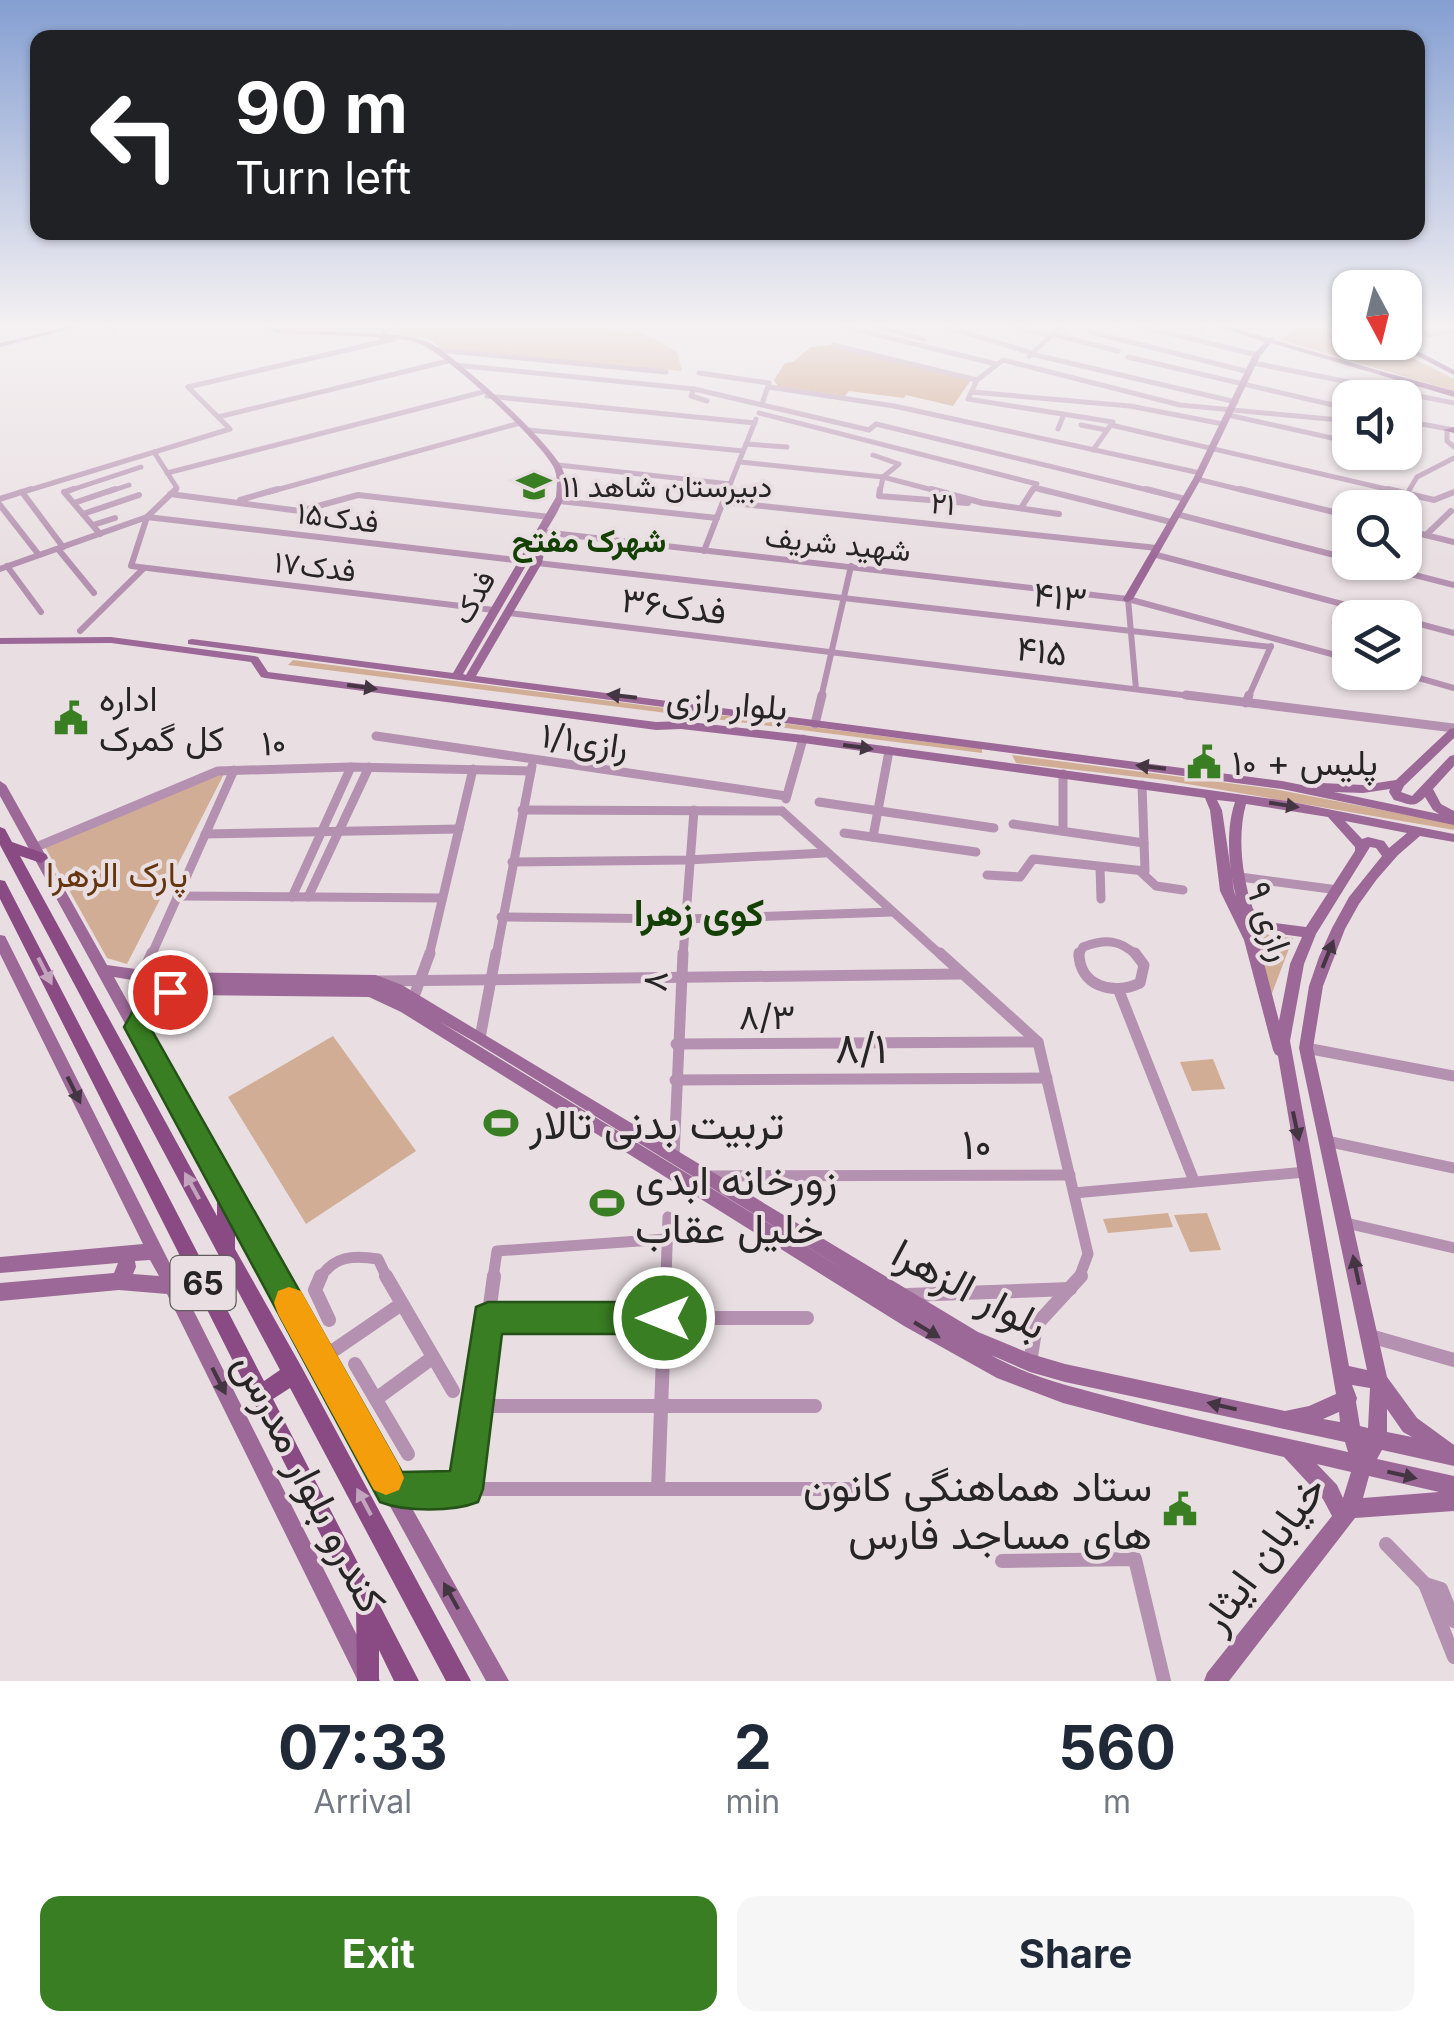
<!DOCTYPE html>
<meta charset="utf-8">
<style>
:root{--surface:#fff;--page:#f6f6f7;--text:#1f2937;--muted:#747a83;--accent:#397e22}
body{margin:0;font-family:Inter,Vazirmatn,sans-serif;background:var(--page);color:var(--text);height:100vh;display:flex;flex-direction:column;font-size:38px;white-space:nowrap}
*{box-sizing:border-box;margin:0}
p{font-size:32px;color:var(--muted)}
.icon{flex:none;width:55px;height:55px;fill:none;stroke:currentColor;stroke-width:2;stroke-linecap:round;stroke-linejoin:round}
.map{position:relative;height:1681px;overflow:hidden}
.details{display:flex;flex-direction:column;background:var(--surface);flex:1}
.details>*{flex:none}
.hud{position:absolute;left:30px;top:30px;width:1395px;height:210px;border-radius:20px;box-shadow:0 2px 8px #0004;background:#202124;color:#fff;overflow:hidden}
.needle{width:65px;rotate:173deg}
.tools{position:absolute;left:1332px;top:270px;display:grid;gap:20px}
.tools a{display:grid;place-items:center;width:90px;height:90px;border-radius:20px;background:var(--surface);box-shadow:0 2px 8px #0004;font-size:50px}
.pin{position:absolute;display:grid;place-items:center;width:85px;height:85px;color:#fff;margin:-42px;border:5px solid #fff;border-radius:50%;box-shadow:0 2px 10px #0007}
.me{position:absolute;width:110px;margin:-55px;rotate:270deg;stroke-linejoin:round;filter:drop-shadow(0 0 8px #0008)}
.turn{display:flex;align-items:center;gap:35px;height:210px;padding:0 40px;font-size:45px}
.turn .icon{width:130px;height:130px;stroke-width:2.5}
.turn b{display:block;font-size:70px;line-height:85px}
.eta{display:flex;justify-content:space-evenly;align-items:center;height:170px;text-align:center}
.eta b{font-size:60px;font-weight:700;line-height:70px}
.button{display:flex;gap:20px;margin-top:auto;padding:20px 40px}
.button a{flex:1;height:115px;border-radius:20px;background:var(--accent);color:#fff;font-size:40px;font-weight:700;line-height:115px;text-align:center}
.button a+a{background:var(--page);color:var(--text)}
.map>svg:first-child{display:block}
</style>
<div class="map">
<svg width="1454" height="1681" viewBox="0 0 1454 1681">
<rect width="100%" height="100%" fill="#e9dfe2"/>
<g fill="#d2ad95">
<polygon points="407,326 598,326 627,333 638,331 677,352 682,371 443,351 430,339 391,333"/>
<polygon points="1297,326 1350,326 1350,342 1382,343 1454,379 1454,391 1281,340"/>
<polygon points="293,660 982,749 982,753 288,665"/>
<polygon points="1012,755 1274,789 1454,824 1454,830 1164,780 1016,763"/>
<polygon points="225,772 127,964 107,958 45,847"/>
<polygon points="1246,919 1270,936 1293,938 1269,1001"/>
<polygon points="333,1036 416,1151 306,1224 228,1097"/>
<polygon points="1213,1059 1225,1089 1192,1091 1180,1062"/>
<polygon points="1168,1213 1173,1227 1108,1233 1103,1219"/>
<polygon points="1207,1213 1221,1250 1190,1252 1174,1215"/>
</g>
<polygon fill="#c79574" points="829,345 971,380 953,406 906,395 904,398 849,391 845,396 778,386 774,380 785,363 793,362 811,347"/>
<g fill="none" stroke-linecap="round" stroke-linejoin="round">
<g stroke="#b491b0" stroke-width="5">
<polyline points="109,326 114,330"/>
<polyline points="875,326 923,339"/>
<polyline points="944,326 1032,353"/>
<polyline points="1014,326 1051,336"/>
<polyline points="1112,326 1117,326"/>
<polyline points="1140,326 1257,355"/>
<polyline points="1412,326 1430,335 1454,330"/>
<polyline points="846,327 996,364"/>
<polyline points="1200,330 1205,326"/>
<polyline points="1091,332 1249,372"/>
<polyline points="1052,334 1118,351"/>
<polyline points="833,345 977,380"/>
<polyline points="437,350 666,372"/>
<polyline points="1031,354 1236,402"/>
<polyline points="1029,356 1062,326"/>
<polyline points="1128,357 1350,409"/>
<polyline points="1253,363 1454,403"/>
<polyline points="455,365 694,389 869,430 876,424 1156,492"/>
<polyline points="699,373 769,383 762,404"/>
<polyline points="188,387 394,339"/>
<polyline points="769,387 894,406 1200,473"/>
<polyline points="694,389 691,396 707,401"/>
<polyline points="972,392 1130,406 1223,424"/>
<polyline points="487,396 755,423"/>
<polyline points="759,413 1037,484 1032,492"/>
<polyline points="1228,415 1350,442"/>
<polyline points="218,417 448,361"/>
<polyline points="1405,421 1454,430"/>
<polyline points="1081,425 1106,430"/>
<polyline points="1111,425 1399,492"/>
<polyline points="1058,429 1064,414"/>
<polyline points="528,430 743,451"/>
<polyline points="1447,430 1447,441 1454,447"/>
<polyline points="746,444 787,447"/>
<polyline points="1093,450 1113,422 968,399 977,380 1003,360 1180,405 1350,421"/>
<polyline points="154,452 177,488 173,492"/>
<polyline points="873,455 899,464 883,477 880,492"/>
<polyline points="741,462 883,477 940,492"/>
<polyline points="558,465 730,484"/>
<polyline points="167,473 483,392"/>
<polyline points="1197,479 1250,492"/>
<polyline points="1034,488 1050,492"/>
<polyline points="23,492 230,429 188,387"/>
<polyline points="65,492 141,467"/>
<polyline points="108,492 129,485"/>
<polyline points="269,492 520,423"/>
<polyline points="727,492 756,419"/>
<polyline points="1408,492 1417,477 1454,458"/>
</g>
<g stroke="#b491b0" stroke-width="6">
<polyline points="176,489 147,517 131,566 494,610"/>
<polyline points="880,489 879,496 968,503"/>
<polyline points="931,489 983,503 1059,514"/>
<polyline points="1040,489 1171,522"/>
<polyline points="1146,489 1185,499"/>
<polyline points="1240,489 1350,516"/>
<polyline points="1388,489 1434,500 1454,492"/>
<polyline points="22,492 63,547"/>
<polyline points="64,492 100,534"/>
<polyline points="65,492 73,489"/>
<polyline points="170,494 300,511 358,495 550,517"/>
<polyline points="0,499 31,489"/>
<polyline points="240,500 278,489"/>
<polyline points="559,501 717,518"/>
<polyline points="724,502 1157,548"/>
<polyline points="74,503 115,489"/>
<polyline points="0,505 39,555"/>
<polyline points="1021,508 1033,489"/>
<polyline points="83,514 139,495"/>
<polyline points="1176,514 1350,559"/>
<polyline points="93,525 115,518"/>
<polyline points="1405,530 1454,542"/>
<polyline points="543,532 1128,599 1350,659"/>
<polyline points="1426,535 1451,511"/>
<polyline points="58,549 94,593"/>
<polyline points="704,551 728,489"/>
<polyline points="1153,554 1395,618"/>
<polyline points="1364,562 1454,585"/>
<polyline points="537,563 1271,647"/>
<polyline points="7,566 41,612"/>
<polyline points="0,569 147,517 524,561"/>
<polyline points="1128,599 1136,689"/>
<polyline points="509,613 1207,698"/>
<polyline points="1405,620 1454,633"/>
<polyline points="80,631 144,568"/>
<polyline points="1398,672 1454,688"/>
<polyline points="821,698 851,566"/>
<polyline points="1248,698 1271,646"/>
</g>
<g stroke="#b491b0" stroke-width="9">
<polyline points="1186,695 1454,728"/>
<polyline points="1246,703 1249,695"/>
<polyline points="815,724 822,695"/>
<polyline points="376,736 786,796"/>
<polyline points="1063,774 1063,831"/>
<polyline points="786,799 803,739"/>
<polyline points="819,802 994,828"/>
<polyline points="522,810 782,811"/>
<polyline points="782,811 942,956"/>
<polyline points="1013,824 1144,843"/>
<polyline points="844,833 976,852"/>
<polyline points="205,834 459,829"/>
<polyline points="873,837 889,751"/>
<polyline points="34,848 218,771 351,767 531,771"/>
<polyline points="512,862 687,860 825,853"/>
<polyline points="1100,867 1101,899"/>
<polyline points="1141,872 1156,886 1183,890"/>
<polyline points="987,875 1020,877 1033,859 1145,871 1142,785"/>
<polyline points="1240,877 1338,890"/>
<polyline points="177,896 441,898"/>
<polyline points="292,897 351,767"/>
<polyline points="308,897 369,767"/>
<polyline points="501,917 686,919 892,912"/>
<polyline points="151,956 234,770"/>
<polyline points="429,956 473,769"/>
<polyline points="496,956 532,766"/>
<polyline points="683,956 694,810"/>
<path d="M1078 956 1083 947C1105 939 1120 939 1137 956"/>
</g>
<g stroke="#b491b0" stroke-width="11">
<polyline points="940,953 1038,1042 1088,1254 1079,1278"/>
<path d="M1079 953C1079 986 1113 996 1140 983L1144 965 1135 953"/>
<polyline points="141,977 152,953"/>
<polyline points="379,981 961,974"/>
<polyline points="1119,991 1194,1181"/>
<polyline points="413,999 430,953"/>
<polyline points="480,1038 496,953"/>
<polyline points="676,1044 1038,1042"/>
<polyline points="1306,1048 1454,1076"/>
<polyline points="675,1080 1047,1078"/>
<polyline points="1326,1141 1454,1168"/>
<polyline points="674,1157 683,953"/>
<polyline points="707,1176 1070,1175"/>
<polyline points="1074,1193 1306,1172"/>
<polyline points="1346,1223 1454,1248"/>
<path d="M320 1278C334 1256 353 1255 378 1259L387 1278"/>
<polyline points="493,1278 497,1251 667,1239"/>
<polyline points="666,1278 668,1217"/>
</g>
<g stroke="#b491b0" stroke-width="14">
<polyline points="321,1276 315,1290 329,1320"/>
<polyline points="386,1276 453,1391"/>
<polyline points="908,1295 1070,1289"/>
<polyline points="488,1318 807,1318"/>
<polyline points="1370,1336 1454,1360"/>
<polyline points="321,1359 400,1305"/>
<polyline points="1030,1363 1036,1325 1081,1276"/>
<polyline points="355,1364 408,1454"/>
<polyline points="376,1399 432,1358"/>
<polyline points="475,1406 815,1406"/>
<polyline points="393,1489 861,1489"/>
<polyline points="465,1489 494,1276"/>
<polyline points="658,1489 666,1276"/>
<polyline points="1386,1544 1425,1584 1441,1589 1454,1621"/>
<polyline points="1002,1561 1135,1559 1164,1681"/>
<polyline points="1425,1584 1454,1657"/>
</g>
<g fill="#9c6897" fill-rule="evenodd">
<polygon points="70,326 82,326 0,347 0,343"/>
<path d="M259 326 293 330 380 333 383 329 399 326 388 331 387 334C402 335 418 337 432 344 457 358 557 447 564 473 571 496 554 517 543 536L547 539 542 563 476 676 1282 781 1317 788 1318 784 1322 783 1363 785 1396 780 1450 729 1454 728V738L1404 786 1401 792 1412 796 1450 756 1454 755V766L1433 789 1441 804 1454 811V825L1282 789 188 644V640L192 639 453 673 556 497C557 486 558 475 553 466 538 439 454 362 426 347 413 340 394 337 381 340L376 337 278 333ZM535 550 532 563 466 675 463 674ZM1390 789 1389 792 1394 800C1409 804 1414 809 1425 797L1433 810 1439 814 1334 792 1363 793Z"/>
<polygon points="1215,326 1226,326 1268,338 1274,337 1274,340 1387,373 1380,375 1271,343 1260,356 1201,479 1133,599 1128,602 1124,601 1123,599 1193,479 1253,355 1265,342"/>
<path d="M111 637 254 656 258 657 268 672 656 722 681 721 803 735 1209 790 1287 801 1454 834V842L1420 836 1398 855 1377 879 1359 904 1345 929 1323 986 1313 1048 1387 1377 1417 1418 1454 1445V1466L1382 1450 1377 1459 1454 1476V1511L1355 1518 1229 1681H1204L1207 1673 1332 1516 1323 1499 1284 1457 1143 1424 1063 1403 997 1378 904 1326 401 1012 369 997 187 995C166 999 152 1009 143 1029L509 1681H486L0 796V781L6 785 107 965 157 972 376 975 402 985 978 1332 1031 1354 1065 1364 1285 1411 1309 1406 1336 1394 1278 1056 1275 1054 1273 1050 1244 940 1220 891 1210 810 1205 798 803 743 681 729 656 730 265 678 261 677 251 662 111 643 0 644V638ZM1217 800 1235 802C1225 832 1229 867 1236 897L1234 891 1222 810ZM1246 804 1328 817 1355 847V851L1306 927 1275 923 1253 909C1242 877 1237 836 1246 804ZM1345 821 1407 833 1389 848 1384 841 1368 837 1362 839ZM1370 847 1376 848 1382 856 1349 897 1332 928 1319 957 1309 986 1299 1048 1367 1370 1349 1366 1290 1041 1304 964 1316 934ZM1247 918 1267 932 1302 937 1290 964 1279 1021 1258 940ZM114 977 138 981C133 986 133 991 136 997L146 1000 135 1015ZM154 983 157 984H184L160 991 148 989ZM440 1022 475 1042 853 1275ZM991 1355 1030 1372 1065 1382 1345 1442 1348 1452C1273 1435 1197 1420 1122 1400 1077 1388 1031 1378 991 1355ZM1352 1385 1370 1388 1368 1428 1360 1426 1356 1402 1357 1398ZM1387 1409 1403 1432 1412 1437 1387 1432ZM1339 1412 1340 1422 1323 1419ZM1317 1464 1351 1472 1343 1498 1337 1485ZM1369 1476 1439 1492 1363 1498Z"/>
<path d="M0 935 5 936 7 940 380 1681H358L167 1294 119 1290 0 1301V1283L114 1273 118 1263 0 1273V1257L143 1244 0 954ZM150 1260 159 1276 133 1274 136 1267 135 1261Z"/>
</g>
<g fill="#8a4b85" fill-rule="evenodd">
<polygon points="1390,342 1401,342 1454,370 1454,375"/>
<polygon points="1380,371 1454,391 1454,397 1380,375"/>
<polygon points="1454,427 1454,433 1443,430"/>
<polygon points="0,827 5,829 12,842 46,854 48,858 41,863 20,856 217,1216 217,1188 220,1182 226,1180 232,1182 235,1188 235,1249 301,1366 471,1681 446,1681 290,1388 273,1399 419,1681 394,1681 379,1650 379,1681 357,1681 356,1605 0,899 0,880 5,881 7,885 264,1381 280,1370 0,845"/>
</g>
</g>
<defs><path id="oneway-solid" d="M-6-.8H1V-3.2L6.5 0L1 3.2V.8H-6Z" transform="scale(2.5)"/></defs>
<g fill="#443542">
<use href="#oneway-solid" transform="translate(362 687) rotate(8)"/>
<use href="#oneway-solid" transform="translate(622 696) rotate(-173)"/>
<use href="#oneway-solid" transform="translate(858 747) rotate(8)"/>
<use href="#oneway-solid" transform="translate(1151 767) rotate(-173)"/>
<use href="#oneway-solid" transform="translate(1284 805) rotate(9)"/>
<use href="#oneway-solid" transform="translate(1328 954) rotate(-68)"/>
<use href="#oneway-solid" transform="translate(74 1090) rotate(64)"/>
<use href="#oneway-solid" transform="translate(1296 1126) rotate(78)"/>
<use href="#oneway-solid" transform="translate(1356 1270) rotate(-102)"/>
<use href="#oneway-solid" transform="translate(927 1330) rotate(31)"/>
<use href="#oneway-solid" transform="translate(219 1381) rotate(63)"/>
<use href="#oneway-solid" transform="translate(1222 1406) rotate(-167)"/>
<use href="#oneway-solid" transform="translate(1402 1475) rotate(13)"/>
<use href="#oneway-solid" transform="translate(451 1596) rotate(-119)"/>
</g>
<g fill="#c3a4bd">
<use href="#oneway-solid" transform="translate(45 971) rotate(63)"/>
<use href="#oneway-solid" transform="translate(192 1186) rotate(-119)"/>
<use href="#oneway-solid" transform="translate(364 1502) rotate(-118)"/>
</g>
<linearGradient id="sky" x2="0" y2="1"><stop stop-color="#859fd2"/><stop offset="0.58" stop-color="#f5f1f2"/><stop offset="1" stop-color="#f5f1f2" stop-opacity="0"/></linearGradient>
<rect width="1454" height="561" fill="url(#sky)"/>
<path fill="#397e22" stroke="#255216" stroke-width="2.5" d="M170 982 180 985 183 992C176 1007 159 1011 150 1027L402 1472 450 1471 476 1307 488 1302H664L676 1307 680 1318 676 1329 664 1334H502L483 1489 478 1502C453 1512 405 1512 380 1502L124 1027 139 1000Z"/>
<polygon fill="#f59e0b" points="289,1287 301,1291 399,1465 404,1478 399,1490 386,1495 374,1490 278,1314 274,1303 278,1291"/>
<defs>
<g id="school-bare" transform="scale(2.7)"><path d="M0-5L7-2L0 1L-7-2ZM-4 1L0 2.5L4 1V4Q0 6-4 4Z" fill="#397e22" stroke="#e9dfe2" stroke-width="2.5" paint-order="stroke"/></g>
<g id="civic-bare" transform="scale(2.7)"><path d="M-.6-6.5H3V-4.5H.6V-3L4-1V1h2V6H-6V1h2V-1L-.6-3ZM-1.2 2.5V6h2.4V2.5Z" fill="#397e22" stroke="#e9dfe2" stroke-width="2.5" paint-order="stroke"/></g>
<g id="stadium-bare" transform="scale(2.7)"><path d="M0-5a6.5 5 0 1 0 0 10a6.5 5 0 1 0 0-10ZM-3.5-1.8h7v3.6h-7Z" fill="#397e22" stroke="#e9dfe2" stroke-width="2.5" paint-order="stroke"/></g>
</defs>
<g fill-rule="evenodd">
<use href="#school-bare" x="534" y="486"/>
<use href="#civic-bare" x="71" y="718"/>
<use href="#civic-bare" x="1204" y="762"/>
<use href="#stadium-bare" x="501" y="1123"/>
<use href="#stadium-bare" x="607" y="1203"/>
<use href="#civic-bare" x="1180" y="1509"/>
</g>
<g text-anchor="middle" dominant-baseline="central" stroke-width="8" stroke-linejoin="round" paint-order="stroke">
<g font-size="30" fill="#272425" stroke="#e9dfe2" text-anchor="start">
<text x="562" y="486">دبیرستان شاهد ۱۱</text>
</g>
<g font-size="30" fill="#272425" stroke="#e9dfe2">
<text transform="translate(943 503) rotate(6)">۲۱</text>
<text transform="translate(338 517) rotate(7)">فدک۱۵</text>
<text transform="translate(838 543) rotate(6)">شهید شریف</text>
<text transform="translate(315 566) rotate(7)">فدک۱۷</text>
<text transform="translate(473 597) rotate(-60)">فدک</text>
</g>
<g font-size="32" font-weight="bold" fill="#144103" stroke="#e9dfe2">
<text x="589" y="540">شهرک مفتح</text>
</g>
<rect fill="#e9dfe2" stroke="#615c5e" stroke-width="2.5" x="170.5" y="1256" width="65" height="54" rx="8"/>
<g font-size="32" font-weight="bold" fill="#272425">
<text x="203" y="1283">65</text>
</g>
<g font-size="35" fill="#272425" stroke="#e9dfe2">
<text transform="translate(1060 596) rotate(7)">۴۱۳</text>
<text transform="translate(674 605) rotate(7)">فدک۳۶</text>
<text transform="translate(1042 650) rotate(7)">۴۱۵</text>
<text transform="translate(727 702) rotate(5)">بلوار رازی</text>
<text transform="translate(585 740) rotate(8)">رازی۱/۱</text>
<text transform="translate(274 742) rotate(-2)">۱۰</text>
<text transform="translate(1271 921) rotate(71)">رازی ۹</text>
<text transform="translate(654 981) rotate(-85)">۸</text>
<text x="767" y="1016">۸/۳</text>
</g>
<g font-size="35" fill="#272425" stroke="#e9dfe2" text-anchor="start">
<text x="99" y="698">اداره<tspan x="99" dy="40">کل گمرک</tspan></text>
<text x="1232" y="762">پلیس + ۱۰</text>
</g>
<g font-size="35" fill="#65350f" stroke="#e9dfe2">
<text x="117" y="874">پارک الزهرا</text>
</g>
<g font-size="38" font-weight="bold" fill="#144103" stroke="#e9dfe2">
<text x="699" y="912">کوی زهرا</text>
</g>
<g font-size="42" fill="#272425" stroke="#e9dfe2">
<text x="861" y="1047">۸/۱</text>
<text x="977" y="1143">۱۰</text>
<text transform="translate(970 1288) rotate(28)">بلوار الزهرا</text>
<text transform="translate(311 1482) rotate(63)">کندرو بلوار مدرس</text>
<text transform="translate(1262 1553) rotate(-54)">خیابان ایثار</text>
</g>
<g font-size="42" fill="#272425" stroke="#e9dfe2" text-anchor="start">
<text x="529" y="1123">تربیت بدنی تالار</text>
<text x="635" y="1179">زورخانه ابدی<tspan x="635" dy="48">خلیل عقاب</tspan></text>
<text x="1152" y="1485" text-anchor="end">ستاد هماهنگی کانون<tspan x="1152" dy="48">های مساجد فارس</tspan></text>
</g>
</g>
</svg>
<div class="tools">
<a><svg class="needle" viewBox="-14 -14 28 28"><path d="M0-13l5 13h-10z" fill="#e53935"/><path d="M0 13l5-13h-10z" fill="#747a83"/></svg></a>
<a><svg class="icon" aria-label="sound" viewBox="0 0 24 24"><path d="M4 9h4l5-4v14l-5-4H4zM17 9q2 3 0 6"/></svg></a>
<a><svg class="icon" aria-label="search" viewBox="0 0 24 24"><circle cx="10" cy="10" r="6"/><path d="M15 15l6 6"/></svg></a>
<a><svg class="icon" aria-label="layers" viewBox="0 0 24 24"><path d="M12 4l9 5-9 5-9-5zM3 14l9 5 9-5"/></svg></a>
</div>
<div class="pin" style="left:170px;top:992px;background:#d93025"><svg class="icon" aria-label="arrive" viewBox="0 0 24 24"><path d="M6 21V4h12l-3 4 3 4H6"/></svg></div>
<svg class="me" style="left:664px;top:1318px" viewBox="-20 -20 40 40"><circle r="17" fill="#397e22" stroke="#fff" stroke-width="3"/><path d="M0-11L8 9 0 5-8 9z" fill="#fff"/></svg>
<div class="hud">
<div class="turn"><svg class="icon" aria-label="left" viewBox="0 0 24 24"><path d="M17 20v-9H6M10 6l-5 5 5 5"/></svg><div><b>90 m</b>Turn left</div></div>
</div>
</div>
<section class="details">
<div class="eta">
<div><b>07:33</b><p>Arrival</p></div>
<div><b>2</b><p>min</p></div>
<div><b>560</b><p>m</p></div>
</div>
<div class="button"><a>Exit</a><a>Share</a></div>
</section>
